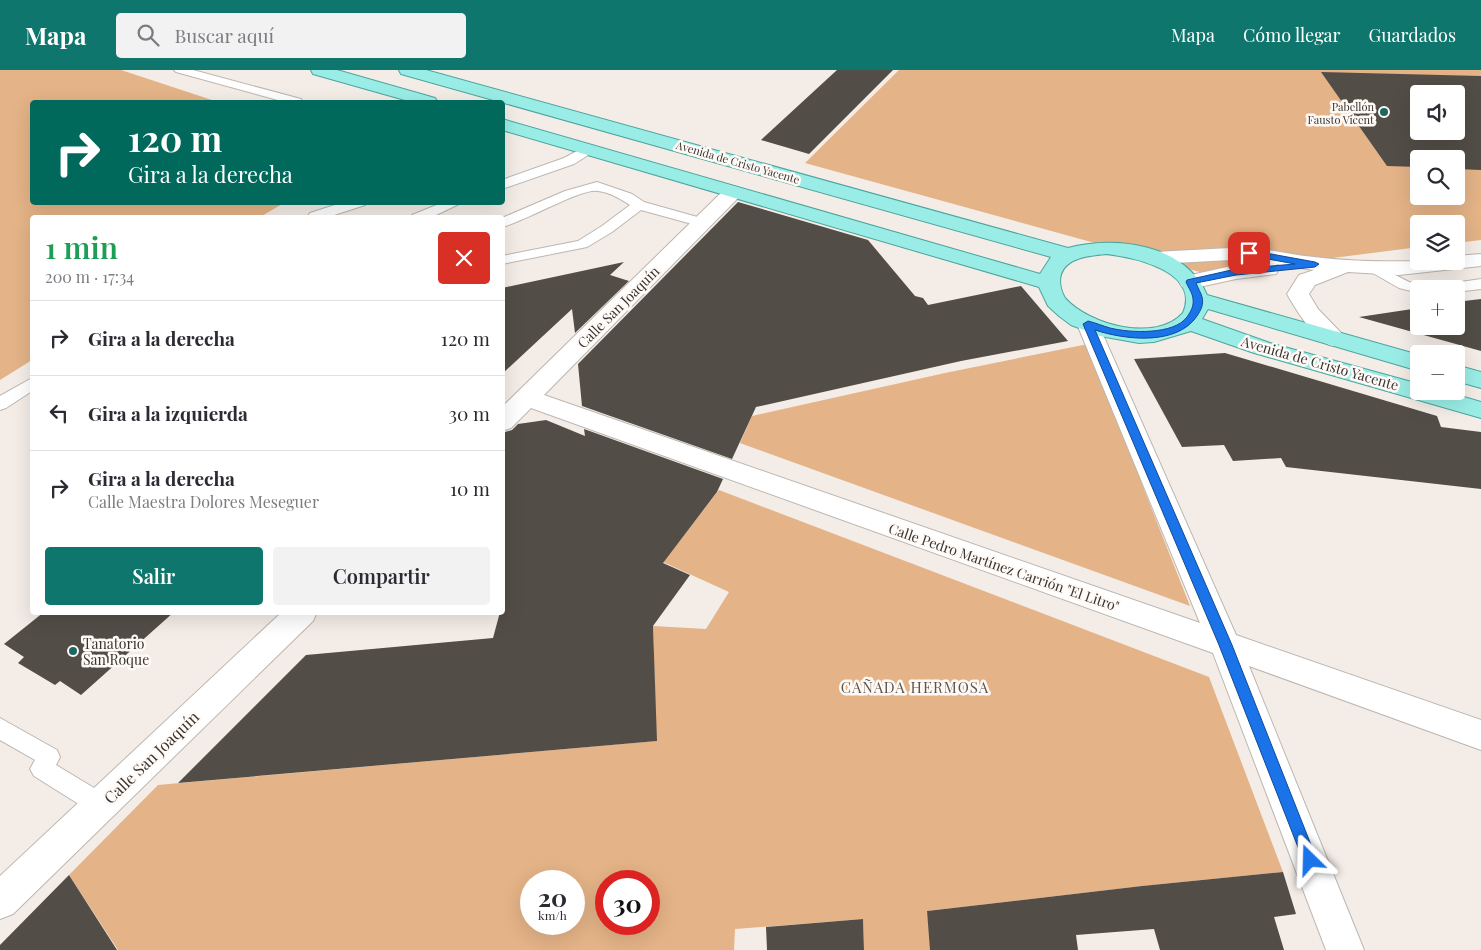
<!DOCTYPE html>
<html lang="es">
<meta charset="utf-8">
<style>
:root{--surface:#fff;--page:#f2f2f3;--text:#2b2b33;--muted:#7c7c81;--line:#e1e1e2;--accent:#0f766e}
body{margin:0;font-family:"Playfair Display",serif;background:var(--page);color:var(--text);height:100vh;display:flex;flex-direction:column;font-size:19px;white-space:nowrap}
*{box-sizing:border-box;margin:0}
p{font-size:16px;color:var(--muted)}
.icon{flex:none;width:28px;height:28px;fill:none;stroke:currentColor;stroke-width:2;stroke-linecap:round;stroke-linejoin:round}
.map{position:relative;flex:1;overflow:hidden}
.details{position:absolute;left:30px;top:145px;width:475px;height:400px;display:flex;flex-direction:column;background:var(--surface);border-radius:5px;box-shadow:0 5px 20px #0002}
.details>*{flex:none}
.guide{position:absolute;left:30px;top:30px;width:475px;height:105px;border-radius:5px;box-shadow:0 5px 20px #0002;background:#00695c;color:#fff;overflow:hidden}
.buttons{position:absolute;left:1410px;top:15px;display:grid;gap:10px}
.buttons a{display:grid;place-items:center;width:55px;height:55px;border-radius:5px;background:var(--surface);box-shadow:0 5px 20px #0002;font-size:25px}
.speed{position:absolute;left:520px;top:800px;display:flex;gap:10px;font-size:25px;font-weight:700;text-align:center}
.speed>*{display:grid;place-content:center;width:65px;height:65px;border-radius:50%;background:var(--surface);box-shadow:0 5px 20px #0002;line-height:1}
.speed small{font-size:12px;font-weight:400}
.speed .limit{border:8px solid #d22;background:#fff;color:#111}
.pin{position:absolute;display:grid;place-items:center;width:42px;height:42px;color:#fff;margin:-21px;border-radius:10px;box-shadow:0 2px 8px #0006}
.me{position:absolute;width:55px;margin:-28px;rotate:338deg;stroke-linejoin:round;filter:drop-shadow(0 0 4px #0008)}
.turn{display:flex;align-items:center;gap:18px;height:105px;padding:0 15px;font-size:22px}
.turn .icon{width:65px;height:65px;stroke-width:2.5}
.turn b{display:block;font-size:35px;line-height:42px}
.round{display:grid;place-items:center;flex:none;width:52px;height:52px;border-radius:5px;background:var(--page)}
.headline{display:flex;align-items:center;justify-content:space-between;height:85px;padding:0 15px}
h1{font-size:30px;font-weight:600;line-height:38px;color:#1e9e55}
.cta{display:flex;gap:10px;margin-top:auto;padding:10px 15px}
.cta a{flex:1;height:58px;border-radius:5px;background:var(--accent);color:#fff;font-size:20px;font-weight:600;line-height:58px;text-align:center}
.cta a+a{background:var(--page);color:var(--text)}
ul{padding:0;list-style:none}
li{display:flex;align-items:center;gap:15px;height:75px;padding:0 15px;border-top:1px solid var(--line)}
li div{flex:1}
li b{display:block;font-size:19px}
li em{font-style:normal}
header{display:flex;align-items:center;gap:30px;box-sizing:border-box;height:70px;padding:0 25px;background:var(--accent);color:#fff}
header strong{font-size:24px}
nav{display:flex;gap:28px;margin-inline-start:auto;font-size:18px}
.search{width:350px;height:45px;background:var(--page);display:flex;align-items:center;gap:12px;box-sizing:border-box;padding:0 18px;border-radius:5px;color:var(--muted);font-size:19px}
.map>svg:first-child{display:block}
</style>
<header>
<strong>Mapa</strong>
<div class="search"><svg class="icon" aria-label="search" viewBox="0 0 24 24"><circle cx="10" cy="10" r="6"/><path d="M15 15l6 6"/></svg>Buscar aquí</div>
<nav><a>Mapa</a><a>Cómo llegar</a><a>Guardados</a></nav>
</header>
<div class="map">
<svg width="1481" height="880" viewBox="0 0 1481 880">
<rect width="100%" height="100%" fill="#f4ece6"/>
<g fill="#e4b387" fill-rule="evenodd">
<polygon points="0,0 121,0 218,32 32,32 32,132 284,133 260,147 32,148 32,290 0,310"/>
<path d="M899 0H1481V170L1456 173V154H1419V177L1207 204 805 93ZM1419 24H1456V61H1419ZM1419 89H1456V126H1419Z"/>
<polygon points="1093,273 1143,417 1190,536 740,373 752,346 945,303"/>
<path d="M719 420 1209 607 1283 802 1142 816 927 841 931 880H864L863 849 735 859 734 880H118L69 805 158 715 656 671 653 556 706 559 729 522 663 492ZM531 811H574V854H531ZM606 811H649V854H606Z"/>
</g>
<g fill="#534d47" fill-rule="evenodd">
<polygon points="837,0 893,0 809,84 761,70"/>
<path d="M1321 2 1481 6V100L1456 99V89H1419V97L1387 96ZM1419 24H1456V61H1419Z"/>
<polygon points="738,132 868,170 915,226 923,228 928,235 1021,216 1068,271 961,291 756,337 732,389 582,336 578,294"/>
<polygon points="624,192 610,205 629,211 575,263 572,239 502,304 502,218"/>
<polygon points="1481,229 1481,281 1359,247 1419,238 1419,256 1456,256 1456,232"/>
<polygon points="1225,283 1437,346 1441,357 1481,362 1481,419 1286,397 1281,388 1233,391 1224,375 1182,377 1134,289"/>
<polygon points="546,350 585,366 584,359 723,409 717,422 663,493 690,505 653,556 657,671 178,713 306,585 493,568 500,542 502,542 502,363 512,360 518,354"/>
<polygon points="44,542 174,542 81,625 60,611 55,615 18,593 24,587 4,574"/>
<polygon points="1283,802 1296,844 1274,847 1284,880 1160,880 1154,859 1076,865 1078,880 930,880 927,841 1142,816"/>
<polygon points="69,805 117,880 0,880 0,875"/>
<polygon points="863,849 864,880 767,880 766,857"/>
</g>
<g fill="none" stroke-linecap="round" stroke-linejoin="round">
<g stroke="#bdb6b0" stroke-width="2">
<g id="service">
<polygon points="174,0 193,0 301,29 303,32 285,32 176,2"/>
<polygon points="588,75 594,79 593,82 574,94 502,119 502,110 564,88"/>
<path d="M597 112 632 124 644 132 708 150 710 153 703 157 641 140 612 162 587 177 502 194V186L578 171 602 156 630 135C621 129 609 122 598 121 581 118 524 152 502 157V148L565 121Z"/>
<polygon points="344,132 366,132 365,135 325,148 308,146 310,143"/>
<polygon points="444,132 463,132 430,148 410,148 412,145"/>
<polygon points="1376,195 1409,212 1424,216 1426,219 1419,219 1419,223 1399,218 1371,202 1369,199 1371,196"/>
<polygon points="1481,209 1481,219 1456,222 1456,219 1440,219 1442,216 1447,214"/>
<polygon points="32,308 32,321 6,338 0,340 0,326"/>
<polygon points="0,648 57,680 60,687 56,695 109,727 113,735 109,743 101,746 93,743 34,706 30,699 35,690 0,670"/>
</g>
</g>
<g stroke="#bdb6b0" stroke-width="2">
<g id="minor">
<polygon points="733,116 740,118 743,122 740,126 544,325 1200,553 1077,254 1080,249 1088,247 1096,249 1236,565 1481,650 1481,680 1249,596 1364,880 1326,880 1213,583 531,338 511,358 502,361 502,337 726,118"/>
<path d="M1249 177C1271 180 1292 185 1314 187 1362 193 1409 191 1456 191V186L1481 184V196L1399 205 1348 202 1315 215 1309 224 1318 239 1347 269 1343 274C1338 276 1333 277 1327 274 1313 267 1295 238 1287 224L1299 205 1314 200 1269 193 1276 194 1279 199 1276 204 1236 209 1190 219 1182 217 1179 212 1182 207 1236 195 1268 193 1249 189 1155 194 1147 193 1144 188 1147 183 1155 182Z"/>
<polygon points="282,542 317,542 313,551 13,844 0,849 0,806"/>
</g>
</g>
<g stroke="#4ca49d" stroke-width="2">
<g id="primary">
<polygon points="311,0 337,0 435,28 438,32 412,32 313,4"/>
<path d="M399 0H426L1068 178C1115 165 1185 174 1207 225L1419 285V301L1208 239 1202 249 1270 273 1419 314V321H1444L1481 332V348L1254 283 1191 261 1154 272 1139 273 1100 266 1071 255 1059 246 1048 236 1039 217 502 60V49L1040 204 1051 187 401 4ZM1106 184C1133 187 1201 201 1183 243 1156 273 1089 255 1065 228 1062 223 1060 216 1060 210 1062 187 1089 186 1106 184Z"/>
<polygon points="1456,295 1481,302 1481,318 1456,311"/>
</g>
</g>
<use href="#service" fill="#fff" fill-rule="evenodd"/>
<use href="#minor" fill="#fff" fill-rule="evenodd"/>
<use href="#primary" fill="#9aede6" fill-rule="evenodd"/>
</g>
<path fill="#1a73e8" stroke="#114b97" d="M1249 180 1315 192 1319 194 1315 197 1236 205 1196 213C1198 218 1201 223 1202 227 1204 234 1201 240 1197 246 1177 276 1125 270 1095 260L1232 575 1317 790 1315 795 1310 797 1305 795 1303 790 1219 575 1083 254 1088 251C1096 253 1103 256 1110 258 1130 263 1174 265 1187 247 1191 241 1194 236 1193 229 1193 224 1188 217 1186 212L1187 210 1236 199 1295 194 1246 185V181Z"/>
<g fill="#1b6761" stroke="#fffaf6" stroke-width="2">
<circle cx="1384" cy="42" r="5"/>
<circle cx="73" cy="581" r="5"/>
</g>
<g text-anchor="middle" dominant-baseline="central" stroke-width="5" stroke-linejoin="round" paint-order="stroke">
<g font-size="11" fill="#373432" stroke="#fffaf6" text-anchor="end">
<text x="1374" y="36">Pabellón<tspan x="1374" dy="13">Fausto Vicent</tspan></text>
</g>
<g font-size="11" fill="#373432" stroke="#fffaf6">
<text transform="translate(738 92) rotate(16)">Avenida de Cristo Yacente</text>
</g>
<g font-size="14" fill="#373432" stroke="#fffaf6">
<text transform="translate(618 237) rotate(-45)">Calle San Joaquín</text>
<text transform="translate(1320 293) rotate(16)">Avenida de Cristo Yacente</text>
<text transform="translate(1004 497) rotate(19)">Calle Pedro Martínez Carrión "El Litro"</text>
</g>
<g font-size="14" fill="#373432" stroke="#fffaf6" text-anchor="start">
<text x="83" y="573">Tanatorio<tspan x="83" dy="16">San Roque</tspan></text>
</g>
<g font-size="15" letter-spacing="1" fill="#5b5550" stroke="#fffaf6">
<text x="915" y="617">CAÑADA HERMOSA</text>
</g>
<g font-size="16" fill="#373432" stroke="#fffaf6">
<text transform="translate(151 687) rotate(-44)">Calle San Joaquín</text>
</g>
</g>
</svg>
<div class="buttons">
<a><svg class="icon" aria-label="sound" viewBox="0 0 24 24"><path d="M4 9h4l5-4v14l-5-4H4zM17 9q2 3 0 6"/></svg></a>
<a><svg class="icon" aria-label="search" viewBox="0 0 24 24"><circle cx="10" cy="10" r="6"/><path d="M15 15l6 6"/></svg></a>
<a><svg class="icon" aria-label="layers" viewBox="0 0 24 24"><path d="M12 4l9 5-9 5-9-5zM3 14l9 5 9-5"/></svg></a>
<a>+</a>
<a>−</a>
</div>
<div class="speed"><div>20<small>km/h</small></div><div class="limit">30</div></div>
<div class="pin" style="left:1249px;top:183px;background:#d93025"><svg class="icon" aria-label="arrive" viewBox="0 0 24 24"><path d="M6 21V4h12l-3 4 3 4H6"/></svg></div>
<svg class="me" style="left:1310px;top:790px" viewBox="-20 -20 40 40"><path d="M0-17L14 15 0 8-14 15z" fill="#1a73e8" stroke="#fff" stroke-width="4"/></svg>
<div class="guide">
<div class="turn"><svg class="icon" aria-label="right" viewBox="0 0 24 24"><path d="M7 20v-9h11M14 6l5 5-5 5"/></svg><div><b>120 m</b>Gira a la derecha</div></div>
</div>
<section class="details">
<div class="headline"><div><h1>1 min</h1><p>200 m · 17:34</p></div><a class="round" style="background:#d93025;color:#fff"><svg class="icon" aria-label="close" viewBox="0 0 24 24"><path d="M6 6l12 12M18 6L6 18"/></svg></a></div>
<ul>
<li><svg class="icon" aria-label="right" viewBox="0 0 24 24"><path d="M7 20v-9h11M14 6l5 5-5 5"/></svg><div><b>Gira a la derecha</b></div><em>120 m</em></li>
<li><svg class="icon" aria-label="left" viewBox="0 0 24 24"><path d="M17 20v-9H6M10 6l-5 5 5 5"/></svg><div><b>Gira a la izquierda</b></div><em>30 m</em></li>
<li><svg class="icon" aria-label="right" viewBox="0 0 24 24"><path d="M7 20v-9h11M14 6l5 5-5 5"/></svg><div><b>Gira a la derecha</b><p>Calle Maestra Dolores Meseguer</p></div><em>10 m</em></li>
</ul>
<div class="cta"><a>Salir</a><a>Compartir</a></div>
</section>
</div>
